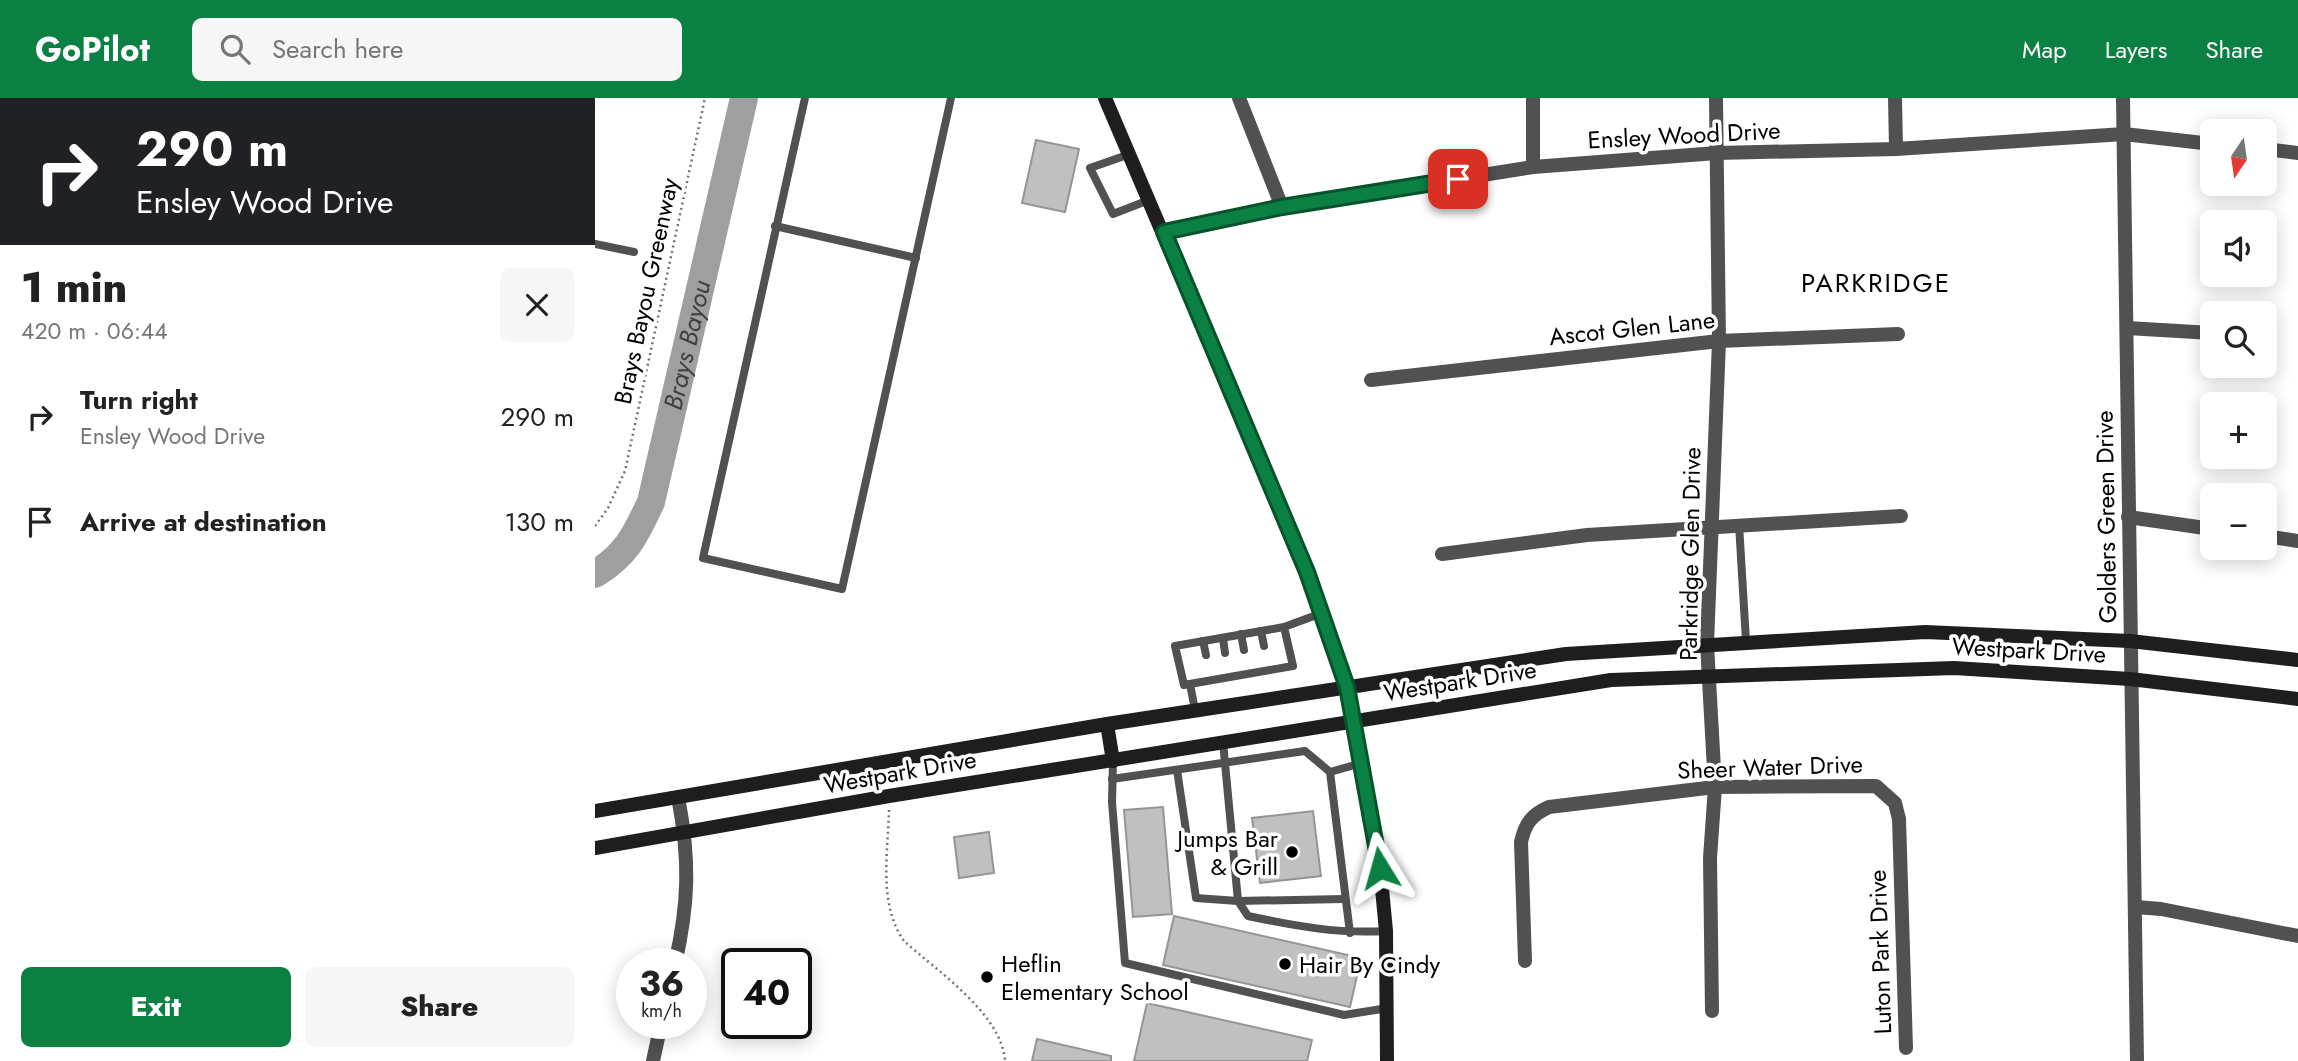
<!DOCTYPE html>
<meta charset="utf-8">
<style>
:root{--surface:#fff;--page:#f6f6f6;--text:#222;--muted:#767676;--accent:#0b8043}
body{margin:0;font-family:Jost,sans-serif;background:var(--page);color:var(--text);height:100vh;display:flex;flex-direction:column;font-size:26px;white-space:nowrap}
*{box-sizing:border-box;margin:0}
p{font-size:23px;color:var(--muted)}
.icon{flex:none;width:38px;height:38px;fill:none;stroke:currentColor;stroke-width:2;stroke-linecap:round;stroke-linejoin:round}
.map{position:relative;flex:1;overflow:hidden}
.drawer{display:flex;flex-direction:column;background:var(--surface);width:595px}
.drawer>*{flex:none}
.hud{background:#202124;color:#fff;overflow:hidden}
.needle{width:46px;rotate:193deg}
.tools{position:absolute;left:1605px;top:21px;display:grid;gap:14px}
.tools a{display:grid;place-items:center;width:77px;height:77px;border-radius:10px;background:var(--surface);box-shadow:0 4px 18px #0003;font-size:35px}
.speed{position:absolute;left:21px;top:850px;display:flex;gap:14px;font-size:35px;font-weight:700;text-align:center}
.speed>*{display:grid;place-content:center;width:91px;height:91px;border-radius:50%;background:var(--surface);box-shadow:0 4px 18px #0003;line-height:1}
.speed small{font-size:18px;font-weight:400}
.speed .limit{border:4px solid #111;border-radius:10px;background:#fff;color:#111}
.pin{position:absolute;display:grid;place-items:center;width:60px;height:60px;color:#fff;margin:-30px;border-radius:14px;box-shadow:0 4px 10px #0006}
.me{position:absolute;width:77px;margin:-38px;rotate:352deg;stroke-linejoin:round;filter:drop-shadow(0 0 5px #0008)}
.turn{display:flex;align-items:center;gap:24px;height:147px;padding:0 21px;font-size:32px}
.turn .icon{width:91px;height:91px;stroke-width:2.5}
.turn b{display:block;font-size:49px;line-height:60px}
.round{display:grid;place-items:center;flex:none;width:74px;height:74px;border-radius:10px;background:var(--page)}
.head{display:flex;align-items:center;justify-content:space-between;height:119px;padding:0 21px}
h1{font-size:42px;font-weight:800;line-height:52px}
.primary-button{display:flex;gap:14px;margin-top:auto;padding:14px 21px}
.primary-button a{flex:1;height:80px;border-radius:10px;background:var(--accent);color:#fff;font-size:28px;font-weight:800;line-height:80px;text-align:center}
.primary-button a+a{background:var(--page);color:var(--text)}
ul{padding:0;list-style:none}
li{display:flex;align-items:center;gap:21px;height:105px;padding:0 21px}
li div{flex:1}
li b{display:block;font-size:26px}
li em{font-style:normal}
header{display:flex;align-items:center;gap:42px;box-sizing:border-box;height:98px;padding:0 35px;background:var(--accent);color:#fff}
header strong{font-size:33px}
nav{display:flex;gap:38px;margin-inline-start:auto;font-size:24px}
.search{width:490px;height:63px;background:var(--page);display:flex;align-items:center;gap:18px;box-sizing:border-box;padding:0 24px;border-radius:10px;color:var(--muted);font-size:26px}
main{display:flex;flex:1;min-height:0}
.map>svg:first-child{display:block}
</style>
<header>
<strong>GoPilot</strong>
<div class="search"><svg class="icon" aria-label="search" viewBox="0 0 24 24"><circle cx="10" cy="10" r="6"/><path d="M15 15l6 6"/></svg>Search here</div>
<nav><a>Map</a><a>Layers</a><a>Share</a></nav>
</header>
<main>
<section class="drawer">
<div class="hud">
<div class="turn"><svg class="icon" aria-label="right" viewBox="0 0 24 24"><path d="M7 20v-9h11M14 6l5 5-5 5"/></svg><div><b>290 m</b>Ensley Wood Drive</div></div>
</div>
<div class="head"><div><h1>1 min</h1><p>420 m · 06:44</p></div><a class="round"><svg class="icon" aria-label="close" viewBox="0 0 24 24"><path d="M6 6l12 12M18 6L6 18"/></svg></a></div>
<ul>
<li><svg class="icon" aria-label="right" viewBox="0 0 24 24"><path d="M7 20v-9h11M14 6l5 5-5 5"/></svg><div><b>Turn right</b><p>Ensley Wood Drive</p></div><em>290 m</em></li>
<li><svg class="icon" aria-label="arrive" viewBox="0 0 24 24"><path d="M6 21V4h12l-3 4 3 4H6"/></svg><div><b>Arrive at destination</b></div><em>130 m</em></li>
</ul>
<div class="primary-button"><a>Exit</a><a>Share</a></div>
</section>
<div class="map">
<svg width="1703" height="963" viewBox="0 0 1703 963">
<rect width="100%" height="100%" fill="#fff"/>
<g fill="none" stroke-linecap="round" stroke-linejoin="round">
<path stroke="#9f9f9f" stroke-width="28" id="s1" d="M0 476C32 456 40 438 56 404L149 0"/>
</g>
<g fill="#c0c0c0" stroke="#959595" stroke-width="2">
<polygon points="441,42 484,51 470,114 427,105"/>
<polygon points="568,709 577,816 538,819 529,712"/>
<polygon points="718,713 726,778 665,785 657,720"/>
<polygon points="394,734 399,775 364,780 359,739"/>
<polygon points="579,818 766,860 755,909 568,867"/>
<polygon points="552,905 717,942 712,963 539,963"/>
<polygon points="442,941 516,958 516,963 437,963"/>
</g>
<g fill="none" stroke-linecap="round" stroke-linejoin="round">
<g stroke="#737373" stroke-width="2.5" stroke-dasharray="2 3.5" stroke-linecap="butt">
<polyline points="0,428 13,410 30,373 110,0"/>
<path d="M294 712C293 755 283 806 309 843 342 873 407 916 410 963"/>
</g>
<g stroke="#515151" stroke-width="8">
<polyline points="210,0 108,460 247,491 356,0"/>
<polyline points="535,56 495,70 518,116 554,102"/>
<polyline points="180,128 321,160"/>
<polyline points="0,146 39,154"/>
<polyline points="1144,426 1151,543"/>
<polyline points="689,529 698,568 589,587 580,548 689,529 727,515"/>
<polyline points="666,533 669,548"/>
<polyline points="646,536 649,552"/>
<polyline points="628,540 630,555"/>
<polyline points="608,543 611,557"/>
<polyline points="595,586 600,612"/>
<path d="M628 644 643 803 653 818C700 828 743 836 791 833"/>
<polyline points="518,663 517,704 530,865 749,917 793,910"/>
<polyline points="582,672 601,800 643,803 749,801"/>
<polyline points="517,681 710,653 735,674"/>
<polyline points="755,835 735,674 767,665"/>
</g>
<g stroke="#515151" stroke-width="14">
<polyline points="644,0 687,109"/>
<polyline points="1300,0 1301,51"/>
<polyline points="1528,0 1542,963"/>
<polyline points="1670,51 1703,55"/>
<polyline points="938,69 938,0"/>
<polyline points="569,134 687,109 938,69 1122,55 1301,51 1529,36 1617,46"/>
<polyline points="1532,230 1617,235"/>
<polyline points="1670,239 1672,239"/>
<polyline points="776,282 1124,243 1303,236"/>
<polyline points="1533,419 1617,431"/>
<polyline points="1670,438 1703,443"/>
<polyline points="847,456 992,437 1306,418"/>
<polyline points="1541,809 1566,811 1703,838"/>
<path d="M930 863 926 744C930 726 936 717 954 709L1120 689 1281 688 1300 705 1304 721 1311 950"/>
<path d="M80 866C94 805 95 761 83 699"/>
<polyline points="1117,913 1115,760 1120,689 1112,546 1124,243 1121,0"/>
<polyline points="58,963 66,926"/>
</g>
<g stroke="#1e1e1e" stroke-width="14">
<polyline points="510,0 712,474 752,589 785,770 791,833 792,963"/>
<polyline points="512,626 518,663"/>
<polyline points="0,713 512,626 971,556 1330,534 1535,543 1703,562"/>
<polyline points="0,750 294,698 1016,582 1359,570 1535,581 1703,601"/>
</g>
</g>
<g fill="none" stroke-linecap="round" stroke-linejoin="round">
<g stroke="#07532c" stroke-width="18">
<polyline id="route" points="785,770 752,589 712,474 569,134 687,109 863,81"/>
</g>
<use href="#route" stroke="#0b8043" stroke-width="12"/>
</g>
<g fill="#000" stroke="#fff" stroke-width="2.5">
<circle cx="697" cy="754" r="7"/>
<circle cx="690" cy="866" r="7"/>
<circle cx="392" cy="879" r="7"/>
</g>
<g text-anchor="middle" dominant-baseline="central" stroke-width="7" stroke-linejoin="round" paint-order="stroke">
<g font-size="24" fill="#000" stroke="#fff">
<text transform="translate(1089 37) rotate(-3)">Ensley Wood Drive</text>
<text transform="translate(51 193) rotate(-78)">Brays Bayou Greenway</text>
<text transform="translate(1037 230) rotate(-6)">Ascot Glen Lane</text>
<text transform="translate(1511 419) rotate(-91)">Golders Green Drive</text>
<text transform="translate(1095 456) rotate(-89)">Parkridge Glen Drive</text>
<text transform="translate(1434 552) rotate(3)">Westpark Drive</text>
<text transform="translate(865 583) rotate(-9)">Westpark Drive</text>
<text transform="translate(1175 669) rotate(-2)">Sheer Water Drive</text>
<text transform="translate(305 674) rotate(-10)">Westpark Drive</text>
<text transform="translate(1285 854) rotate(-92)">Luton Park Drive</text>
</g>
<g font-size="24" fill="#000" stroke="#fff" text-anchor="start">
<text x="683" y="740" text-anchor="end">Jumps Bar<tspan x="683" dy="28">&amp; Grill</tspan></text>
<text x="406" y="865">Heflin<tspan x="406" dy="28">Elementary School</tspan></text>
<text x="704" y="866">Hair By Cindy</text>
</g>
<g font-size="26" letter-spacing="2" fill="#000" stroke="#fff">
<text x="1281" y="185">PARKRIDGE</text>
</g>
<g font-size="26" font-style="italic" fill="#404040" stroke="#fff">
<text stroke="none"><textPath href="#s1" startOffset="254">Brays Bayou</textPath></text>
</g>
</g>
</svg>
<div class="tools">
<a><svg class="needle" viewBox="-14 -14 28 28"><path d="M0-13l5 13h-10z" fill="#e53935"/><path d="M0 13l5-13h-10z" fill="#767676"/></svg></a>
<a><svg class="icon" aria-label="sound" viewBox="0 0 24 24"><path d="M4 9h4l5-4v14l-5-4H4zM17 9q2 3 0 6"/></svg></a>
<a><svg class="icon" aria-label="search" viewBox="0 0 24 24"><circle cx="10" cy="10" r="6"/><path d="M15 15l6 6"/></svg></a>
<a>+</a>
<a>−</a>
</div>
<div class="speed"><div>36<small>km/h</small></div><div class="limit">40</div></div>
<div class="pin" style="left:863px;top:81px;background:#d93025"><svg class="icon" aria-label="arrive" viewBox="0 0 24 24"><path d="M6 21V4h12l-3 4 3 4H6"/></svg></div>
<svg class="me" style="left:785px;top:770px" viewBox="-20 -20 40 40"><path d="M0-17L14 15 0 8-14 15z" fill="#0b8043" stroke="#fff" stroke-width="4"/></svg>
</div>
</main>
